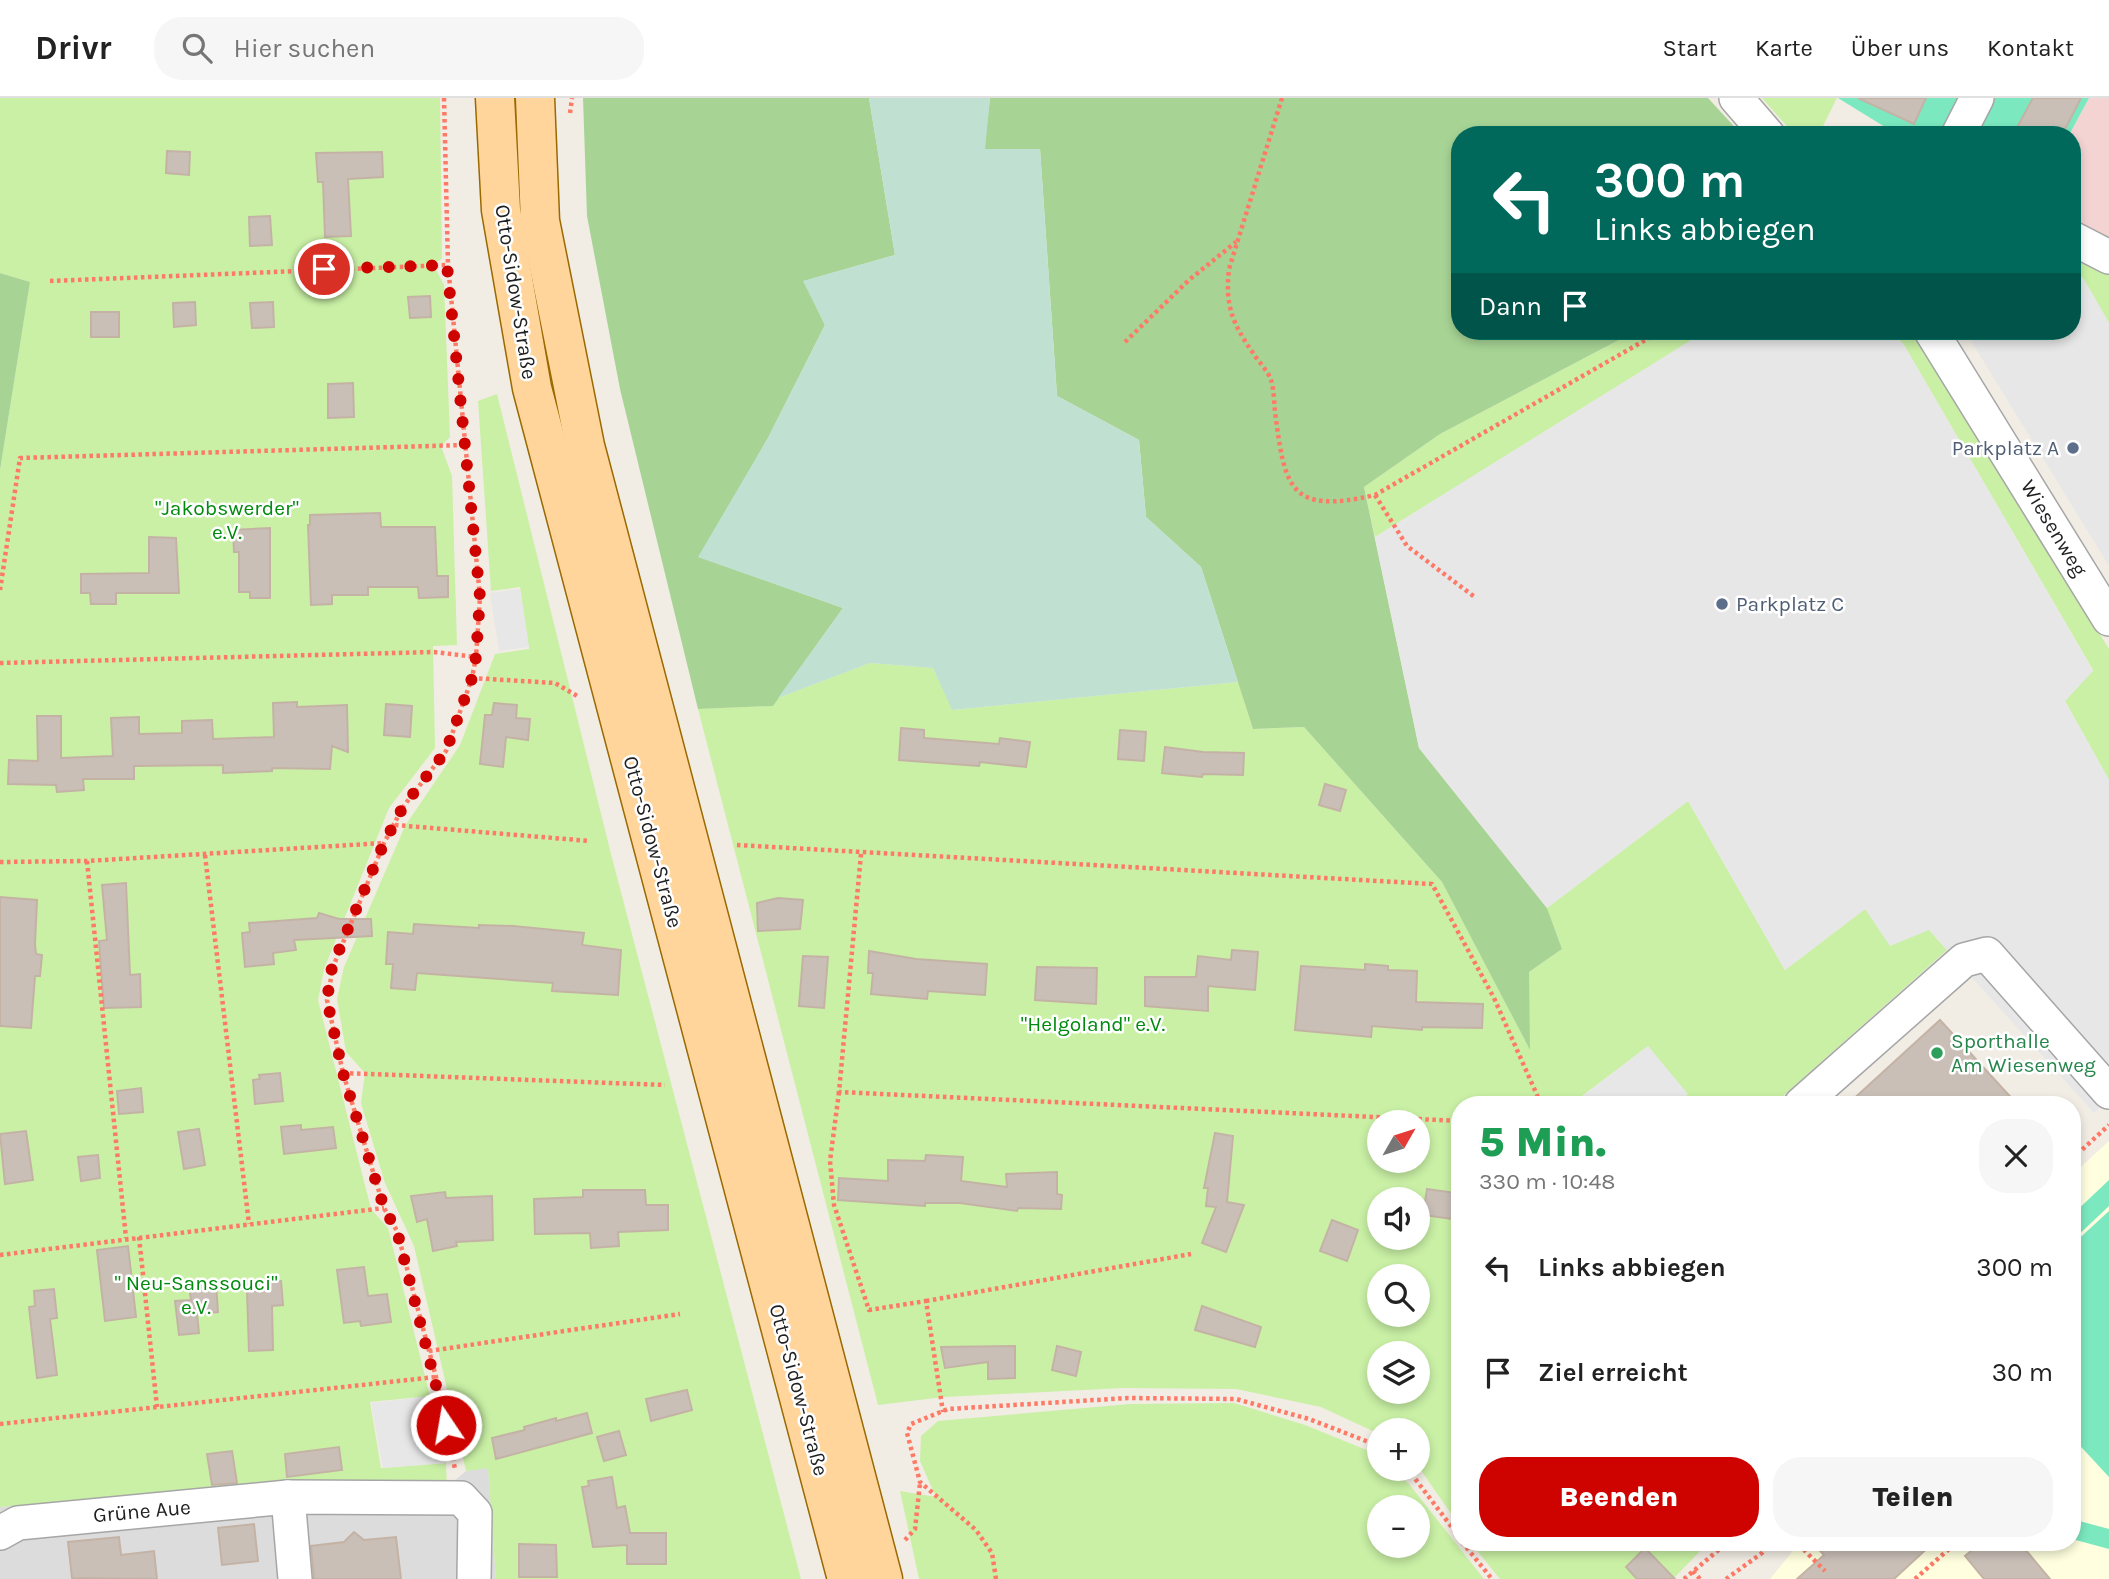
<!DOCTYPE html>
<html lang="de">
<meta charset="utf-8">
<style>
:root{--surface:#fff;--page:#f6f6f6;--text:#222;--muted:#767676;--line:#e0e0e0;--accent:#ce0300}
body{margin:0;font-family:Karla,sans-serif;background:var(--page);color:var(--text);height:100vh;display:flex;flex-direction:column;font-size:26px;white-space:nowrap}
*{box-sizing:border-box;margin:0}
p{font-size:23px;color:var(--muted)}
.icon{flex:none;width:38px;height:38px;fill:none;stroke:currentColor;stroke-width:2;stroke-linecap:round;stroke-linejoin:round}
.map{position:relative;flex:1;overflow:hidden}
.details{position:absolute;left:1451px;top:998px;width:630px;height:455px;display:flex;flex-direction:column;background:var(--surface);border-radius:28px;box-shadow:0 4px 10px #0003}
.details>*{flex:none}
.guide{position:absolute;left:1451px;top:28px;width:630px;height:214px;border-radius:28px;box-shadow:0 4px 10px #0003;background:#00695c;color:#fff;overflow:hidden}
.needle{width:46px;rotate:51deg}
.buttons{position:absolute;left:1367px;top:1012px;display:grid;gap:14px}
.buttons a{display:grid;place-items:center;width:63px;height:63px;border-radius:50%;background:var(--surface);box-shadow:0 4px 10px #0003;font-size:35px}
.pin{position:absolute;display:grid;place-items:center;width:60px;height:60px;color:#fff;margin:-30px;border:4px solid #fff;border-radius:50%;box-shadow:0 2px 7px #0007}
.me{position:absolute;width:77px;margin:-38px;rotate:348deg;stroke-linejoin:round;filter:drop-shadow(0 0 5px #0008)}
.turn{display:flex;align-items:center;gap:24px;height:147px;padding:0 28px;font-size:32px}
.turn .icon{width:91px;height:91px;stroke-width:2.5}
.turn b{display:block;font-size:49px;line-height:60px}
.then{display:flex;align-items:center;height:66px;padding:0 28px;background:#0003;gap:14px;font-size:26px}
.round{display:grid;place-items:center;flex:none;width:74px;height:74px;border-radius:28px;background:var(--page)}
.head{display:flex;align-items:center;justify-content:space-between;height:119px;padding:0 28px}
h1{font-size:42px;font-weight:800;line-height:52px;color:#1e9e55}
.button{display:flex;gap:14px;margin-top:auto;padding:14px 28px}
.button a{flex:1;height:80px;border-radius:28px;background:var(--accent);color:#fff;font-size:28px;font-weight:800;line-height:80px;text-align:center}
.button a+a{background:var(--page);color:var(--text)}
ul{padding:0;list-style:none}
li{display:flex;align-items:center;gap:21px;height:105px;padding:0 28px}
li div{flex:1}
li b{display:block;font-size:26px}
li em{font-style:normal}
header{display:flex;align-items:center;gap:42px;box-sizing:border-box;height:98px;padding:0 35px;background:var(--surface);border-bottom:2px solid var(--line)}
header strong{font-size:33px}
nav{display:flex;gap:38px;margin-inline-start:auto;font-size:24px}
.search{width:490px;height:63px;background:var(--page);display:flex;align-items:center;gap:18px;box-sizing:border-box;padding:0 24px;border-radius:28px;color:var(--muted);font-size:26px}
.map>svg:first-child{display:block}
</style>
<header>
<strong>Drivr</strong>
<div class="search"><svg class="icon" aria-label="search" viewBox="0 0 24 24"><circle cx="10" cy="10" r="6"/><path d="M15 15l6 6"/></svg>Hier suchen</div>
<nav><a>Start</a><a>Karte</a><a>Über uns</a><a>Kontakt</a></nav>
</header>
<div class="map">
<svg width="2109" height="1481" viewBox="0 0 2109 1481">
<rect width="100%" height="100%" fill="#f1ede4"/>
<polygon fill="#dddcdc" points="488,1369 496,1481 0,1481 0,1409 298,1386 447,1389 466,1373"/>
<polygon fill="#f3d4d2" points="2089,0 2109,0 2109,152 2072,134 2072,37 2069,37"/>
<polygon fill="#ffffdf" points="2109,1043 2109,1481 1770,1481 1800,1444 2072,1444 2072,1077"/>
<g fill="#c9f0a5" fill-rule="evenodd">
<polygon points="0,0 440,0 442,161 433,166 444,187 450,339 441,348 452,378 457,547 433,548 435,650 389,710 324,871 318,902 371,1111 388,1130 430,1298 370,1304 381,1370 446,1365 447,1389 298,1386 0,1409 0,372 30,184 0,175"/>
<polygon points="1762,0 1837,0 1823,28 1835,37 1795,37"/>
<polygon points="2072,148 2109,167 2109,225 2083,180 2072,172"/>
<polygon points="1636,233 1706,233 1375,439 1364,389 1440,336"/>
<polygon points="1891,233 1913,233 1918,239 2109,551 2109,682 2065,603 2093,572 1904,247"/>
<polygon points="497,296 611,756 801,1481 496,1481 488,1370 466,1373 414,1148 385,1085 361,1005 365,975 346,954 337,901 344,869 405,728 460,647 495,556 529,551 520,489 491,493 478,303"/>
<path d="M870 565 933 570 953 612 1238 584 1253 631 1304 629 1442 784 1529 950V874L1562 851 1547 810 1688 703 1785 872 1865 811 1929 832 1947 852 1774 1006H1675L1687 997 1648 948 1578 1001 1576 1006H1460L1459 1427 1418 1368V1332H1379V1336L1321 1309 1236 1291 1123 1290 944 1299 878 1307 698 611 773 608 778 600ZM1379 1024H1418V1062H1379ZM1379 1101H1418V1139H1379ZM1379 1178H1418V1216H1379ZM1379 1255H1418V1293H1379Z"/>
<path d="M1234 1305 1305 1327 1374 1355 1379 1359V1370H1391L1409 1386 1484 1481H919L900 1393 936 1399 920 1363 921 1338 938 1323 1130 1306ZM1379 1409H1418V1447H1379Z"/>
<polygon points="1470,1444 1709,1444 1673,1481 1500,1481"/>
</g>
<g fill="#a7d495">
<polygon points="583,0 869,0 895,157 804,183 825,227 768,340 699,459 843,510 773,608 698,611 620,291 587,118"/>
<polygon points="990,0 1708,0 1742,37 1460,37 1460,233 1636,233 1440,336 1364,389 1419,650 1547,810 1562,851 1529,874 1530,952 1442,784 1304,629 1253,631 1201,469 1146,419 1139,342 1057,298 1040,51 984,51"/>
<polygon points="0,175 30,184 0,372"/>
</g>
<polygon fill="#c0e1d2" points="869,0 990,0 985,51 1040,51 1057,298 1139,342 1146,419 1201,469 1238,584 952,612 933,570 870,565 778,600 843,510 698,459 768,340 825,227 803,183 895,157"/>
<g fill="#7be8bf">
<polygon points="1838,0 2089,0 2069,37 1898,37"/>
<polygon points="2109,1082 2109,1108 2072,1143 2072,1117"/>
<polygon points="2109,1113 2109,1379 2072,1339 2072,1147"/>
<polygon points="2072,1421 2109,1431 2109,1451 2072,1441"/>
</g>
<g fill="#e7e7e7">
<polygon points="2072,172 2083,180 2109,225 2109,468 1965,233 2072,233"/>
<polygon points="1706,233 1891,233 1904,247 2093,573 2065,603 2109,682 2109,1002 2094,1015 1929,832 1890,848 1865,811 1785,872 1688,703 1547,810 1419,650 1375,439"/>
<polygon points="520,491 529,549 499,553 490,495"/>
<polygon points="1648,948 1688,996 1675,1006 1581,1006 1578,1002"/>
<polygon points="433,1298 447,1365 383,1370 371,1305"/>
</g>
<g fill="#c9bfb7" stroke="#c4b3a5" stroke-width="2">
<polygon points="1858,0 1926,0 1914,26"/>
<polygon points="2033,0 2081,0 2062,37 2013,37"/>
<polygon points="167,53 190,54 189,77 166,75"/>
<polygon points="382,54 383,79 348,81 351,138 325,139 323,84 318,84 316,55"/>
<polygon points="270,118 272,147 250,148 249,119"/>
<polygon points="430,198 431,219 410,220 408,199"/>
<polygon points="195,204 196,227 174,229 173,205"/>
<polygon points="273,204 274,229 252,230 250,205"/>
<rect x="91" y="214" width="28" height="25"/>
<polygon points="353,285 354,319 328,320 328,286"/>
<polygon points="380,415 381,429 435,429 437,478 448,478 448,499 419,500 418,489 368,489 368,497 332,497 332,506 311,507 308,427 310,427 310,417"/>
<polygon points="270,430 270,500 250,500 250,494 239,494 239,454 234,454 233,432"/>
<polygon points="149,439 176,440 179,495 116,495 116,506 91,506 90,495 81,495 81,476 149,475"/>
<polygon points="297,604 297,609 347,607 348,654 332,648 330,671 272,670 272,673 223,675 223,667 134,668 134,681 83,681 84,692 57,694 56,687 8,686 9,662 38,663 37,618 61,618 61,660 113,658 111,620 139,619 139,636 182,635 182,623 212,622 213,641 274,639 273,605"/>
<polygon points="494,605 517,607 516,620 530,621 528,642 506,639 503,669 480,666 485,617 492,617"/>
<polygon points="386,606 412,608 410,639 384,637"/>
<polygon points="901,630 924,632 924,640 999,646 1000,640 1030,644 1026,669 980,664 979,668 899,662"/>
<polygon points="1120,632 1146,634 1144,663 1118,661"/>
<polygon points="1165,649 1203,654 1244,655 1243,677 1203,676 1202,679 1162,675"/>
<polygon points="1325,686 1346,692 1340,713 1319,707"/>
<polygon points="126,785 130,877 140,876 141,909 104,910 99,843 107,842 102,787"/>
<polygon points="0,799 37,802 35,846 36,856 42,857 40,878 35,878 31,930 0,928"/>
<polygon points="778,800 803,802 800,831 758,833 757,805"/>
<polygon points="319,815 339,821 371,821 372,838 294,842 296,852 273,855 274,866 245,869 242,835 250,834 249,825 317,820"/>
<polygon points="414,826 479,830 479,827 513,828 584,835 582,847 621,852 618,897 552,893 553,885 417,875 415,892 391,890 393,866 386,866 388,834 413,836"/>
<polygon points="1232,852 1258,854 1255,892 1208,888 1208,913 1145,908 1145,879 1196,879 1198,858 1231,862"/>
<polygon points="869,853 916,861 987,866 985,897 928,893 927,901 871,896 873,875 868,875"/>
<polygon points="803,858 828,859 824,910 799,908"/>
<polygon points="1365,866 1388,868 1388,872 1417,873 1416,904 1483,906 1482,930 1422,929 1422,932 1372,928 1371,939 1295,932 1301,868 1365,872"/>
<polygon points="1037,869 1097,870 1096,906 1035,902"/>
<polygon points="1940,922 2017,1006 1848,1006"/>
<polygon points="280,975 283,1003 255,1006 253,982 260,981 259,977"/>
<polygon points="141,990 143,1014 119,1016 117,993"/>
<polygon points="301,1027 301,1032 333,1029 336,1050 284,1056 281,1029"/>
<polygon points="199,1031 205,1067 184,1071 178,1034"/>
<polygon points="26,1033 33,1082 5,1086 0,1036"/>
<polygon points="1215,1035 1233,1038 1227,1104 1244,1107 1226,1154 1202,1145 1216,1109 1206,1108 1208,1090 1204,1090"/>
<polygon points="98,1057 100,1080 81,1083 78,1059"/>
<polygon points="926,1057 963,1059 961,1083 1007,1089 1006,1076 1057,1074 1057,1096 1062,1097 1061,1111 1018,1110 1017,1113 960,1105 925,1105 925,1108 838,1102 839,1080 888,1083 888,1062 925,1063"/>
<polygon points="1427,1091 1456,1095 1453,1121 1423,1117"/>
<polygon points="583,1092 645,1092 646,1107 668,1107 668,1132 618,1134 619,1148 591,1150 590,1135 535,1136 534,1101 583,1099"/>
<polygon points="445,1094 446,1100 492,1098 493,1142 456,1144 457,1148 433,1153 427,1121 417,1124 411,1098"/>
<polygon points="1332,1122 1358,1132 1347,1163 1320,1153"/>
<polygon points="128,1148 136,1219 105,1223 97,1152"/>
<polygon points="364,1169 368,1198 387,1196 391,1224 361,1228 360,1223 344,1225 337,1172"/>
<polygon points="281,1183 283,1207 272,1208 273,1252 249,1253 247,1193 261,1193 260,1185"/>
<polygon points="216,1186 218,1214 197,1216 199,1235 179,1237 175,1203 191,1202 189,1189"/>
<polygon points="54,1191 57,1220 50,1221 57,1277 37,1280 29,1209 35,1208 34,1193"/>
<polygon points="1202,1208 1261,1229 1255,1249 1195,1232"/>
<polygon points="1015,1248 1015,1280 988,1281 988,1264 945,1270 941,1249"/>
<polygon points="1057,1248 1081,1254 1076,1278 1052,1272"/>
<polygon points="687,1292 692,1312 651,1323 646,1301"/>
<polygon points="587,1315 592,1335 496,1361 492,1340 525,1332 524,1329 556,1320 556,1323"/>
<polygon points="619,1333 626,1357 604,1363 597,1339"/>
<polygon points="339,1349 342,1372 287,1379 285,1356"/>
<polygon points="232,1353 237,1385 212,1387 207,1356"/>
<polygon points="612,1379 617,1410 625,1408 630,1435 666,1435 666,1466 627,1466 627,1447 593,1449 582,1389 589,1388 588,1383"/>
<polygon points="254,1426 258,1463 222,1467 218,1430"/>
<polygon points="354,1434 364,1442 396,1439 401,1481 314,1481 311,1448 344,1444"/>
<polygon points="119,1439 121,1457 154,1453 157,1481 72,1480 68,1444"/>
<polygon points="1812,1444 1934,1444 1894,1481 1797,1481 1824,1457"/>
<polygon points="1982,1444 2019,1444 2050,1481 1984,1481 1965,1458"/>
<polygon points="519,1446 556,1447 557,1479 519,1479"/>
<polygon points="1645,1450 1675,1481 1637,1481 1626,1469"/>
</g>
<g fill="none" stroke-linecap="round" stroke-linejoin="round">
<g stroke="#a6a6a6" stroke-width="36">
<g id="minor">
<polyline points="1736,0 1768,37"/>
<polyline points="1958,37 1977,0"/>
<polyline points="2072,140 2109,159"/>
<polyline points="1931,233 2109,521"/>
<polyline points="1801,1006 1964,862 1987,856 2109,994"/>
<polyline points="288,1399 295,1481"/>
<polyline points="0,1435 18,1425 288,1399 461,1400 475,1415 474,1481"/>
</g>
</g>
<g stroke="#9a6900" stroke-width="41">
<g id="major">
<polyline points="495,0 501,112 532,290 847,1481"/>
<polyline points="535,0 540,123 585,348 883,1481"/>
</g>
</g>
<g stroke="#ff7967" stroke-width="4.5" stroke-dasharray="3.5 3.5" stroke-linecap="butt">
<polyline points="444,0 448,167 480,499 476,559 472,580 446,653 403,709 384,745 333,869 327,902 343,975 384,1110 397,1133 436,1279 455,1371"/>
<path d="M1282 0 1229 171C1225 207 1232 225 1253 255 1258 263 1268 273 1271 282 1274 291 1274 304 1275 314 1285 390 1289 417 1375 397L1661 233"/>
<polyline points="570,15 572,0"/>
<polyline points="50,183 448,167"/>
<polyline points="1125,244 1189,182 1236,144"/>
<polyline points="1375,397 1407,448 1476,500"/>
<polyline points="0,492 20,360 464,347"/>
<polyline points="0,565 434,554 476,559"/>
<polyline points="472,580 555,585 579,599"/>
<polyline points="395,727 590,743"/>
<polyline points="737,747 1432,786 1494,900 1541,1006"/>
<polyline points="861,756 839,994 1460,1023"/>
<polyline points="205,757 249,1126"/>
<polyline points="87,763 126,1140"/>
<polyline points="0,764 87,763 384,745"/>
<polyline points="343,975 665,987"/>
<polyline points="839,994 830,1063 834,1107 869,1212 926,1203 943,1314"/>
<polyline points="2072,1061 2109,1027"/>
<polyline points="139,1139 157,1309"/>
<polyline points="0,1157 384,1110"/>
<polyline points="926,1203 1191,1156"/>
<polyline points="429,1253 680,1216"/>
<polyline points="0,1326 436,1279"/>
<polyline points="1407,1370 1460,1440"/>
<polyline points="905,1442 915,1431 920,1385"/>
<polyline points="1462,1444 1492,1481"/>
<polyline points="1797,1444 1805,1453"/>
<polyline points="1806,1444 1805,1453 1825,1473"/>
<polyline points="1693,1473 1700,1481"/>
<polyline points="996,1481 992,1455 976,1432 920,1384 907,1335 911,1326 948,1311 1128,1300 1236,1301 1309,1321 1379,1348"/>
<polyline points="1684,1481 1728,1444"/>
<polyline points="1726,1481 1762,1455 1770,1444"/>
<polyline points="1915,1481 1957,1444"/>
</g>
<use href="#minor" stroke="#fff" stroke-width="33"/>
<use href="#major" stroke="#ffd59b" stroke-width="38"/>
</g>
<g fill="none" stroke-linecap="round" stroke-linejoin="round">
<polyline stroke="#ce0300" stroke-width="12" stroke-dasharray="0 21.6" points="324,171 447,167 480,499 476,559 472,580 446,653 403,709 384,745 332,869 327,902 343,975 384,1110 397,1133 446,1327"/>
</g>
<g fill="#5c6f8a" stroke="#fff" stroke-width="2.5">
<circle cx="2073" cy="350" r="7"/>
<circle cx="1722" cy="506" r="7"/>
</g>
<circle fill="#2e9e5b" stroke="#fff" stroke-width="2.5" cx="1937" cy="955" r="7"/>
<g text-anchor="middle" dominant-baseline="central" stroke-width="5" stroke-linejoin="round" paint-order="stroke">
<g font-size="21" fill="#1f1f1f" stroke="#fff">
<text transform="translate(516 194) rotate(81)">Otto-Sidow-Straße</text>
<text transform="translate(2054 430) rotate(59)">Wiesenweg</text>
<text transform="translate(653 744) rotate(75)">Otto-Sidow-Straße</text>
<text transform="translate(799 1292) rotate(75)">Otto-Sidow-Straße</text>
<text transform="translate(142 1413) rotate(-5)">Grüne Aue</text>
</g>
<g font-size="21" fill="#4e5e75" stroke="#fff" text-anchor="end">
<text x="2059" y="350">Parkplatz A</text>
<text x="1736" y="506" text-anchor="start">Parkplatz C</text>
</g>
<g font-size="21" fill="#018a0e" stroke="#fff">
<text x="227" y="410">"Jakobswerder"<tspan x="227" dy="24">e.V.</tspan></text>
<text x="1093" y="926">"Helgoland" e.V.</text>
<text x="196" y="1185">" Neu-Sanssouci"<tspan x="196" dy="24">e.V.</tspan></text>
</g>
<g font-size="21" fill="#27864d" stroke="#fff" text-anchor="start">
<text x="1951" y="943">Sporthalle<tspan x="1951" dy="24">Am Wiesenweg</tspan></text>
</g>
</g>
</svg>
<div class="buttons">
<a><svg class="needle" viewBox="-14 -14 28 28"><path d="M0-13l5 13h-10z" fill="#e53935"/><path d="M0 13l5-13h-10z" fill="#767676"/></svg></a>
<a><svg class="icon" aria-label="sound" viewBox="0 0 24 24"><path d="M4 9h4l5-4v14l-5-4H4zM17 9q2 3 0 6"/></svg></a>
<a><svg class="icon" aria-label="search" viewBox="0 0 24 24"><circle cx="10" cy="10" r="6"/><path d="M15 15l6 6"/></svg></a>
<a><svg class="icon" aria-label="layers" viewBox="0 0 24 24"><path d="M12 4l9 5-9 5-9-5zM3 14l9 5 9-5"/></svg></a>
<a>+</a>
<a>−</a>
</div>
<div class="pin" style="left:324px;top:171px;background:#d93025"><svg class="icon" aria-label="arrive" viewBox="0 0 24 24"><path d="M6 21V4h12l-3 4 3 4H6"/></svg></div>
<svg class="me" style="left:446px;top:1327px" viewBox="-20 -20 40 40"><circle r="17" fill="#ce0300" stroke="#fff" stroke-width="3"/><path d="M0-11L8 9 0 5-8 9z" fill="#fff"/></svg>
<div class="guide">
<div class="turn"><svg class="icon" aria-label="left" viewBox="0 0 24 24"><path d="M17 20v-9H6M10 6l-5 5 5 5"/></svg><div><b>300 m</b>Links abbiegen</div></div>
<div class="then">Dann<svg class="icon" aria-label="arrive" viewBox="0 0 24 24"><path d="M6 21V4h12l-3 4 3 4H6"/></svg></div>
</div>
<section class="details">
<div class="head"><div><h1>5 Min.</h1><p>330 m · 10:48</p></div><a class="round"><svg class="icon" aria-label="close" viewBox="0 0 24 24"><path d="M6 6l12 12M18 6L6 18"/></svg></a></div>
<ul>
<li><svg class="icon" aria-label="left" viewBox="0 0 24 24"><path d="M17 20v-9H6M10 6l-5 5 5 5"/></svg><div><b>Links abbiegen</b></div><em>300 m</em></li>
<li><svg class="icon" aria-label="arrive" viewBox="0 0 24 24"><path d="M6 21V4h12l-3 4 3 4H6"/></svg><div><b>Ziel erreicht</b></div><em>30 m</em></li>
</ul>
<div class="button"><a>Beenden</a><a>Teilen</a></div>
</section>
</div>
